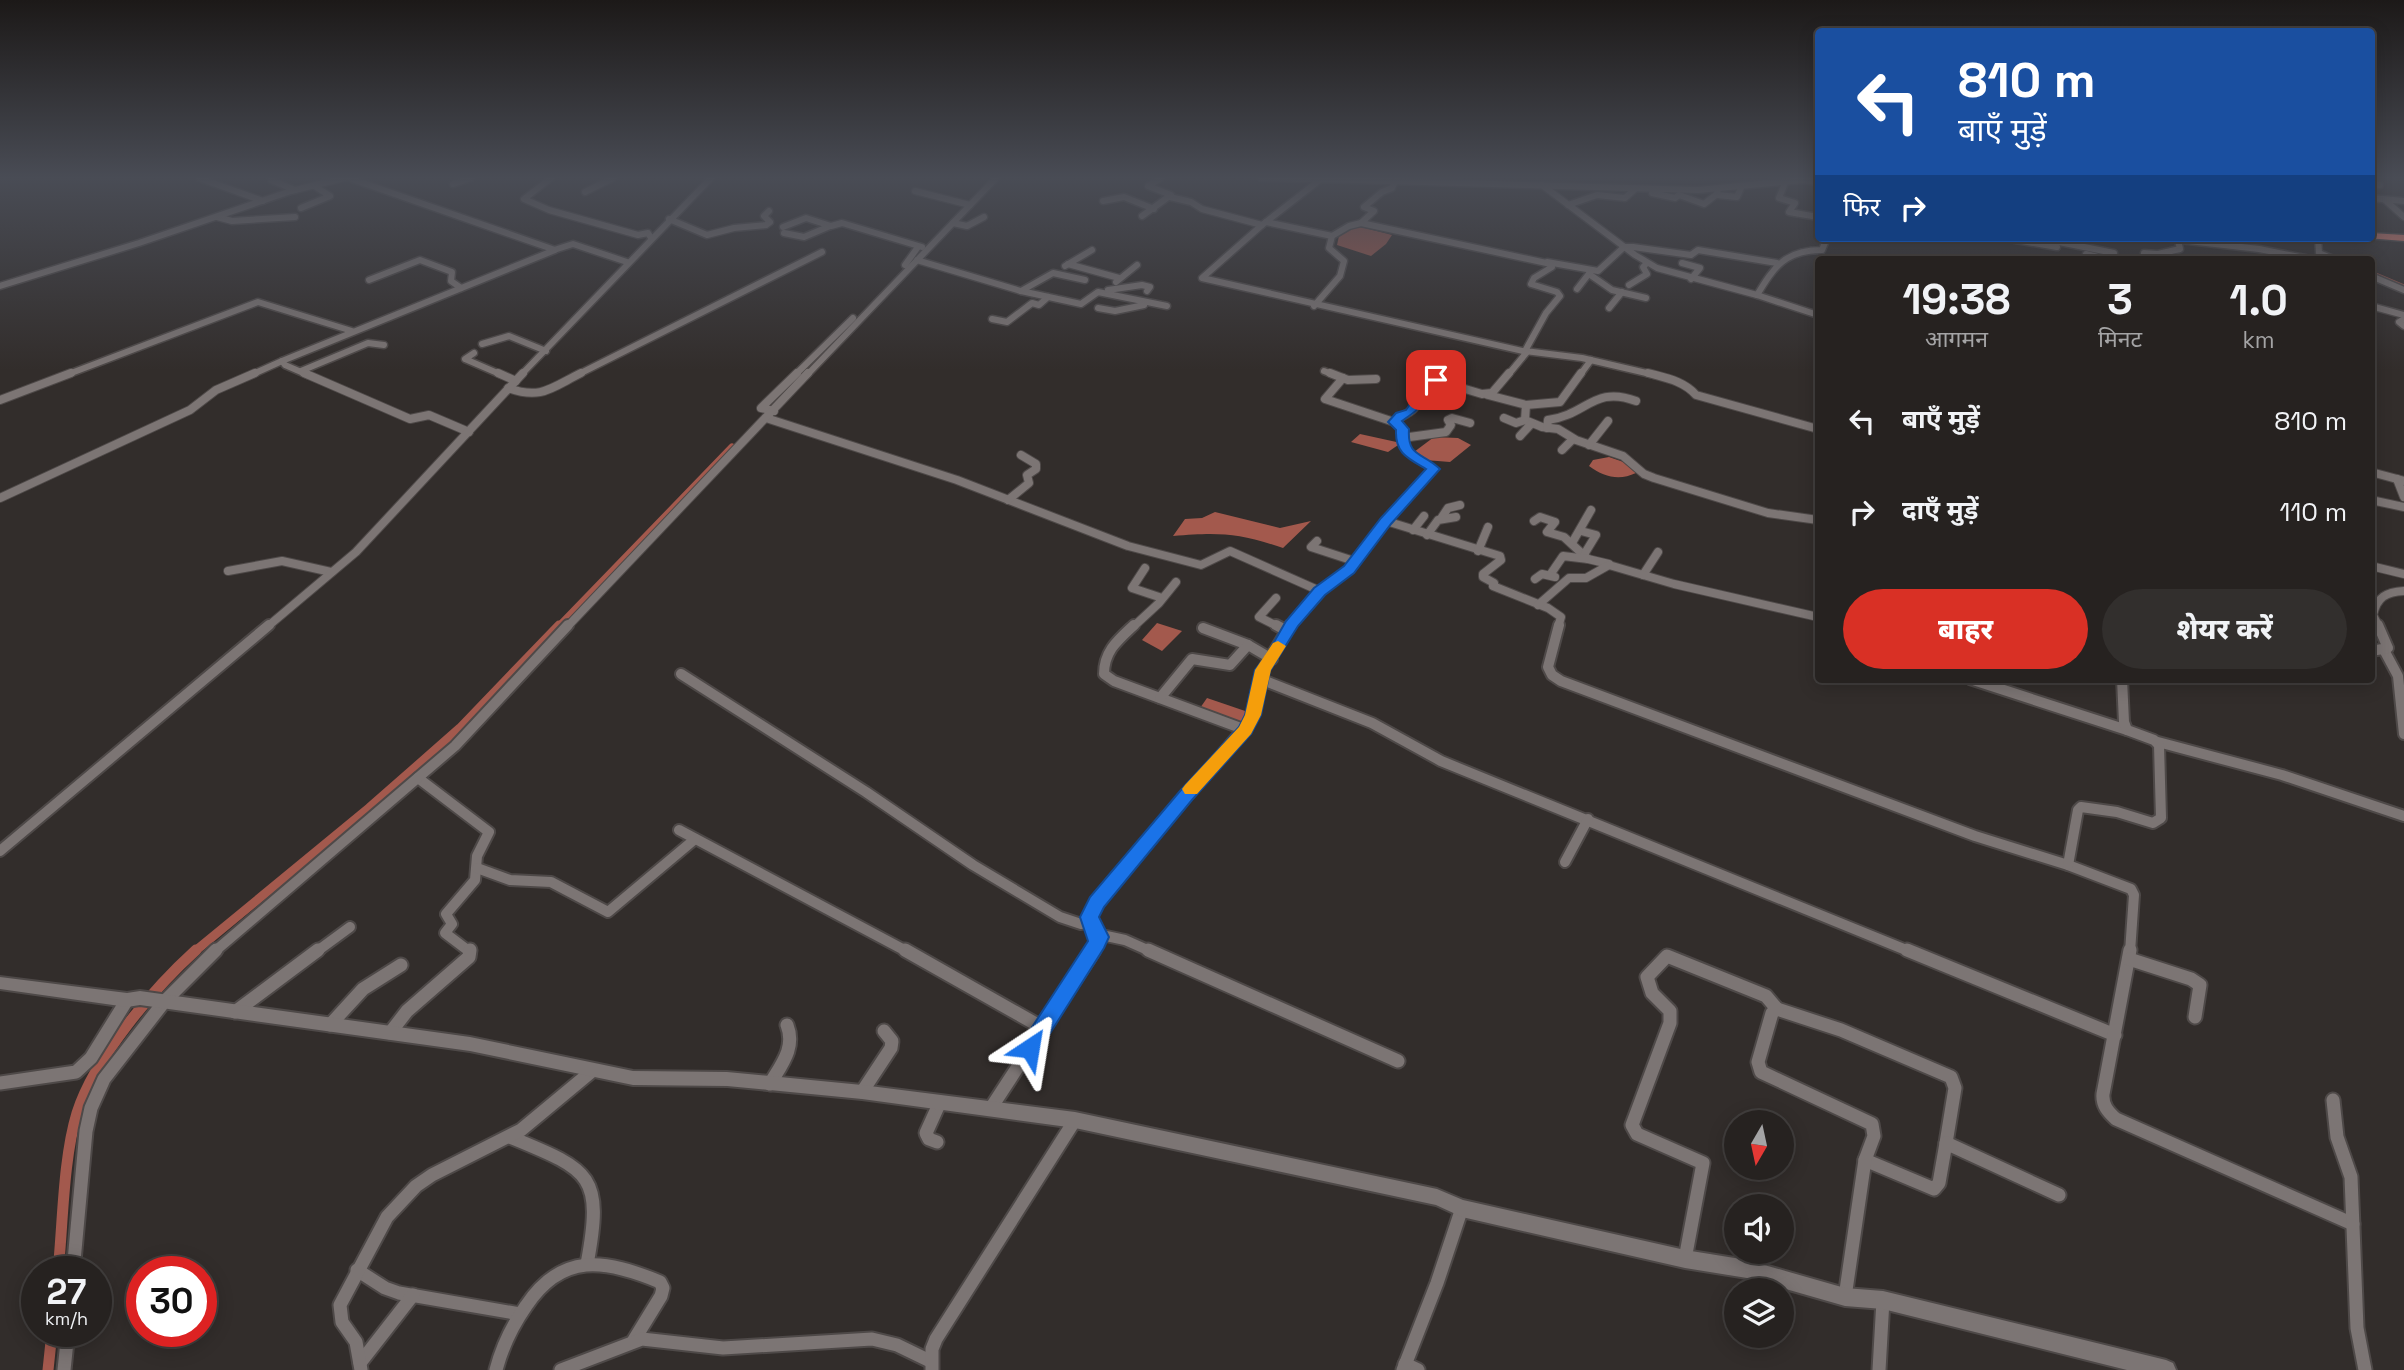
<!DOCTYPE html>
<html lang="hi">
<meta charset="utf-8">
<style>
:root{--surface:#262220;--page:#322f2d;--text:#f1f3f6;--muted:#a4a4a5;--line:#423f3e;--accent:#d93025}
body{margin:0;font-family:"Space Grotesk","Noto Sans Devanagari",sans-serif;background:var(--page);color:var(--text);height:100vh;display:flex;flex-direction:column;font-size:26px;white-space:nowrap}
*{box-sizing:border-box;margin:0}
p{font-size:23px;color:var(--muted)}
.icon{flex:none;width:38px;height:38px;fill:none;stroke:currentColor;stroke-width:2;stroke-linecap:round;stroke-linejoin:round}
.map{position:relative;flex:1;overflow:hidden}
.side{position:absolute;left:1815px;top:256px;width:560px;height:427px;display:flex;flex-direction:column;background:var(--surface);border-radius:7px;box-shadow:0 4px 18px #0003,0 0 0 2px var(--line)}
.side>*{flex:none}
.top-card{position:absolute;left:1815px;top:28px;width:560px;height:214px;border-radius:7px;box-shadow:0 4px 18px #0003,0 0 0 2px var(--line);background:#1a4fa0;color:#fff;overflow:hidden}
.needle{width:46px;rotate:189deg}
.controls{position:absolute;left:1724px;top:1110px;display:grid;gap:14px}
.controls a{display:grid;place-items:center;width:70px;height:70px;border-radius:50%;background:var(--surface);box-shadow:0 4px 18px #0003,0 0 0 2px var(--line);font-size:35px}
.speed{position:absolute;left:21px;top:1256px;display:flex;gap:14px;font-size:35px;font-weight:700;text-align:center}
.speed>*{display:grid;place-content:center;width:91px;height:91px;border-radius:50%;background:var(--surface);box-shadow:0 4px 18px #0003,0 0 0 2px var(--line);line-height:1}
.speed small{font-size:18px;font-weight:400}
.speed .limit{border:10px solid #d22;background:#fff;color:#111}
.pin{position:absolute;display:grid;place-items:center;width:60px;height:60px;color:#fff;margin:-30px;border-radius:14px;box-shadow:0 4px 10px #0006}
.me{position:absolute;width:77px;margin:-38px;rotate:33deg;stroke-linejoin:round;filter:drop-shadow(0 0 5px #0008)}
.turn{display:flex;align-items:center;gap:24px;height:147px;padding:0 28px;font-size:32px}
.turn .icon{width:91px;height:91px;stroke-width:2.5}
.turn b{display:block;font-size:49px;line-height:60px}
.then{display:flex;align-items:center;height:66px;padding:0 28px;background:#0003;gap:14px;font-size:26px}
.eta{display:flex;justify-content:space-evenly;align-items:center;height:119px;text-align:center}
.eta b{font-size:42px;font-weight:800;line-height:49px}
.primary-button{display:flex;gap:14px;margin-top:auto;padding:14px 28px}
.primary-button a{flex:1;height:80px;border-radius:42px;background:var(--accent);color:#fff;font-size:28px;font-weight:800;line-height:80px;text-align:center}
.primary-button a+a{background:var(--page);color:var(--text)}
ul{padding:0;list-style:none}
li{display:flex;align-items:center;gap:21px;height:91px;padding:0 28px}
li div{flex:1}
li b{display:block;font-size:26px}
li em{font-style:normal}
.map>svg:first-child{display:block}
</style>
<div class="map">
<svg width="2404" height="1370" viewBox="0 0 2404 1370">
<rect width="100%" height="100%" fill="#322d2b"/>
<g fill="#a3594d">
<polygon points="1357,226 1392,235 1386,244 1371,256 1337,245 1339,236 1348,227"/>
<polygon points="1360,434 1401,443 1388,452 1351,442"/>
<polygon points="1434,437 1458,438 1471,445 1450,462 1425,460 1414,452"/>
<path d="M1609 457 1635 466 1636 473C1619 481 1604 477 1589 466L1593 460Z"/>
<path d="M1215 512 1280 528 1311 521 1283 548C1238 533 1220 532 1173 536L1185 519 1202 518Z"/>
<polygon points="1157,623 1182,631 1162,651 1142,640"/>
<polygon points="1207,698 1251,713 1244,727 1198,711"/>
</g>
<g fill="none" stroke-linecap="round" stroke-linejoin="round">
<g stroke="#a3594d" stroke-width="5">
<polyline points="2371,273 2404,287"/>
<polyline points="802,375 842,334"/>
</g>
<g stroke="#a3594d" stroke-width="7">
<polyline points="802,375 804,373"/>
<polyline points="558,627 732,447"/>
</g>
<polyline stroke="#a3594d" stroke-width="9" points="194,952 369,808 460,728 559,625"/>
<g stroke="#a3594d" stroke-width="11">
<path d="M58 1272C63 1223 63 1159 77 1113 95 1057 153 989 196 950"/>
<polyline points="48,1370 52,1332"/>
</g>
<g stroke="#4e4948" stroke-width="9">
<g id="street-far3">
<polyline points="199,178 263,201"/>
<polyline points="551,178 524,199 549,210 638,235 648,233 651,238"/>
<polyline points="1261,178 1321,179"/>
<polyline points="271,180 295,190"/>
<polyline points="1395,181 1392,188 1382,192 1364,207 1374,211 1361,223 1551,264 1552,267 1534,278 1531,284 1557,292 1560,296 1546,313 1525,351 1582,358 1655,375"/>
<polyline points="1785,183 1779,198 1795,203 1789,212 1818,217"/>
<polyline points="453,184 471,178"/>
<polyline points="1542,185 1635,255 1657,268 1757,295 1818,315"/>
<polyline points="2371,185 2380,185"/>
<polyline points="1717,189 1718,195 1737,197 1741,188"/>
<polyline points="915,191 970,205"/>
<polyline points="585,192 613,178"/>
<polyline points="1652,193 1675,198 1679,195 1704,204 1717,194"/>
<polyline points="1170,197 1191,202 1202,209 1262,225"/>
<polyline points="2371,198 2404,201"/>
<polyline points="2385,200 2404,217"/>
<polyline points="1103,201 1124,197 1154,209"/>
<polyline points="1568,205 1597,195 1625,198 1635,189"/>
<polyline points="301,208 330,196 316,187"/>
<polyline points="1142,216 1171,195 1148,186 1161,178"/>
<polyline points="217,217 232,221 295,217"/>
<polyline points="669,219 707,235 734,228 766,225 770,222 764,216 769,211"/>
<polyline points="1266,222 1332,236 1349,226 1361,223"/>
<polyline points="953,223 967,226 984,217"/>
<polyline points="783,227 806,218 831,226 842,223 922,247"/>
<polyline points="784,233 804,237 830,226"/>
<polyline points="2162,238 2259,249 2310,259"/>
<polyline points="2318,238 2319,253 2333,259"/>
<polyline points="2010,239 2057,247"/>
<polyline points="2054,241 2114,253"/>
<polyline points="554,250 573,244 627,262"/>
<polyline points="2144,253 2158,254 2180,249 2178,240"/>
<polyline points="2086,254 2106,259"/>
<polyline points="917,260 1021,291 1081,304 1098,292 1167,306"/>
<polyline points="1547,262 1598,271 1624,247 1633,247 1691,255 1698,250 1777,263"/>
<polyline points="1682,263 1700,268 1691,279"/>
<polyline points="1068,264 1119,278"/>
<polyline points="905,265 918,247"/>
<polyline points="1065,266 1092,250"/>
<polyline points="1589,274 1612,290 1646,298"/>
<polyline points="2371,276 2404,290"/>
<polyline points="369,280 420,260 452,272 451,281 461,288"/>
<polyline points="1116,282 1137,265"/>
<polyline points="1629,285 1647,274 1643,267 1647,263"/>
<polyline points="0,286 139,243 291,191 344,178"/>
<polyline points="1577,289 1591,271"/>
<polyline points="1108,290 1142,285 1150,287 1147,291"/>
<polyline points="1021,291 1053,273 1085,280"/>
<path d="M1757 295C1774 267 1785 250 1822 250L1827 238"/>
<polyline points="1314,306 1340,276 1344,261 1329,248 1332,236"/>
<polyline points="2371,306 2404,315"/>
<polyline points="1098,308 1115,311 1144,305"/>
<polyline points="1609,308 1622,292"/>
<polyline points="992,319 1007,322 1032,303 1039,305 1048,297"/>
<polyline points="2404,319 2399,322 2404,326"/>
<polyline points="482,344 509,336 546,351"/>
<polyline points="474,353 465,359 502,375"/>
<polyline points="301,371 368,343 384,345"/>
<polyline points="1324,371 1334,375"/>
<polyline points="66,375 258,302 352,331"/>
<polyline points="251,375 282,361"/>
<polyline points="308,375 285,365 282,361 555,250 349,178"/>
<polyline points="521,375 711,178"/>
<polyline points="577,375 822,252"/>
<polyline points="795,375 853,318"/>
<polyline points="807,375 996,178"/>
<polyline points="1508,375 1527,352 1202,278 1262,225 1321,179 1698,190 1802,180 1818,182"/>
<polyline points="1580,375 1591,360"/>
</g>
</g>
<g stroke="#4e4948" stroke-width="10">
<g id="street-far2">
<polyline points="304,373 410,419 429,415 469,432"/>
<polyline points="498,373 516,381"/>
<polyline points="1330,373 1348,380 1376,379"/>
<path d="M1648 373C1666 378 1684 381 1696 395L1818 429"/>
<path d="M1343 378 1325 399 1394 422C1411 408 1417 416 1419 388L1435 380 1482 394 1492 393 1509 373"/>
<path d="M508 388C541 400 551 388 581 373"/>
<polyline points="1488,395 1526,405 1525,420 1542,427 1558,429 1576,440 1623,456 1644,474 1654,478 1768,513 1818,520"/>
<polyline points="0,400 71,373"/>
<polyline points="1526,405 1560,402 1581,373"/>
<polyline points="774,411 761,408 797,373"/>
<polyline points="766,418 957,480 1128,546 1201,565 1230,551 1320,591"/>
<polyline points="1504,418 1516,423 1525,420"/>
<path d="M1547 428 1548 420C1587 415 1594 385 1636 401"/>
<polyline points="1520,436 1531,424"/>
<polyline points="1402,438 1446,432 1451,425 1448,420 1452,418 1470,423"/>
<polyline points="1589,445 1608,421"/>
<polyline points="1562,450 1573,439"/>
<polyline points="2371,472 2404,481"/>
<polyline points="2397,479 2404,497"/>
<polyline points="0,498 190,410 216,390 255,373"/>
<polyline points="1008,500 1029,483 1027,475 1036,469 1036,464 1021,455"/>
<polyline points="2371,500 2404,507"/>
<polyline points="1442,517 1448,508 1460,505"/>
<polyline points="1386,521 1500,556 1501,560 1483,574 1483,577 1494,583 1493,586 1548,608 1561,617 1558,627"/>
<polyline points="1534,521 1540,517 1555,522 1547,532 1564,537 1588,559 1609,564"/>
<polyline points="1413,530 1424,516"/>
<polyline points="1581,531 1596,535 1585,553"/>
<polyline points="1427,535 1438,520 1456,517"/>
<polyline points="1317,541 1311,547 1354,561"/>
<polyline points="1572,543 1591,510"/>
<polyline points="1478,551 1488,527"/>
<polyline points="2371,566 2404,574"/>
<polyline points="1145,568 1132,588 1162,598"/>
<polyline points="228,571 282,561 331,572"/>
<polyline points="1550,575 1563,556 1588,559"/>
<polyline points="1643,575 1658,552"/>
<polyline points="1535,579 1542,574 1555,577"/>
<polyline points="1276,598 1259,617 1279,627"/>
<polyline points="1538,605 1569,578 1586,578 1609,565 1674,584 1818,617"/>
<polyline points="267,627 356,552 523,373"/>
<polyline points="567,627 808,373"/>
<polyline points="1133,627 1159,603 1176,582"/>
<polyline points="1289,627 1320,591 1349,569 1386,521 1433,469 1407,451 1403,429 1394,422"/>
<path d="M2379 627 2373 615C2377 597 2386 592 2404 591"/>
</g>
</g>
<g stroke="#4e4948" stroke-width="14">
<g id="street-far1">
<path d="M1134 625C1118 640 1104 651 1104 674L1114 681 1246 730"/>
<polyline points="1276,625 1287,631"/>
<polyline points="1559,625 1548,667 1552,675 1561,681 1975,836 2068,865 2131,889 2134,895 2130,952"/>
<polyline points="1203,628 1248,645 1272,659"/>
<polyline points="2384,650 2398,676 2404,734"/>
<polyline points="2371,651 2388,648 2378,625"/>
<polyline points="681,674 866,792 973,865 1060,917 1081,924 1091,922"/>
<polyline points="1260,679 1372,723 1441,761 1911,952"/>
<polyline points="1970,679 2127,730"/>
<polyline points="1160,698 1192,659 1230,665 1248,645"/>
<polyline points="2158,742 2282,775 2404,816"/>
<polyline points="418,778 489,832 477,856 475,880 446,914 452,924 445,933 470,952"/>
<polyline points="679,830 908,952"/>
<polyline points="0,851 269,625"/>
<polyline points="1565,862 1588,819"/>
<polyline points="2068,865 2078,810 2081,807 2117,812 2153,823 2161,818 2159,745 2154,740 2127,730 2124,722 2122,679"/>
<polyline points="477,868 510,880 551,882 608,912 695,839"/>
<polyline points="1097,934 1125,940 1152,952"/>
<polyline points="214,952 455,746 568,625"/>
<polyline points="316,952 350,927"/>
<polyline points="1093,952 1099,938 1090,917 1097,903 1240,733 1246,730 1253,715 1263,670 1290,625"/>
</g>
</g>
<g stroke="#4e4948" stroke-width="17">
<g id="street">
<polyline points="905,950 1043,1028"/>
<polyline points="1148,950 1398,1061"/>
<polyline points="1907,950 2115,1035"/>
<path d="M2130 950 2103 1094C2102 1105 2108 1112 2116 1119L2353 1224"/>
<polyline points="2129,959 2191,979 2200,985 2195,1017"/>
<polyline points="1777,1009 1841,1030 1951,1077 1955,1088 1946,1143"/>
<polyline points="235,1012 318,950"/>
<polyline points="330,1025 363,989 401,965"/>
<polyline points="390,1033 407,1011 469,957 470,950"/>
<polyline points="0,1083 76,1072 91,1058 127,1000"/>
<path d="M770 1084C781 1065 796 1048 787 1025"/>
<polyline points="862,1092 891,1048 892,1041 884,1031"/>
<polyline points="2333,1100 2337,1137 2351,1177 2357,1328 2365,1370"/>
<polyline points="991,1108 1094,950"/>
<path d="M510 1137C590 1170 604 1174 587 1264"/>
<polyline points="937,1142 929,1139 926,1133 940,1102"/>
<polyline points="1865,1160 1934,1189 1939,1183 1946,1143 2059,1195"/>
<polyline points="1685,1259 1703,1163 1637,1134 1632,1125 1670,1023 1670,1011 1652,993 1647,977 1667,956 1766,996 1777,1009 1772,1013 1758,1062 1761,1072 1872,1124 1874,1136 1865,1160 1845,1297"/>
<polyline points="357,1270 385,1288 399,1293 520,1314"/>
<polyline points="73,1272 86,1131 91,1108 104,1079 164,1002 216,950"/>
<polyline points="360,1363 413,1295"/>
<polyline points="1405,1364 1418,1370"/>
<polyline points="64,1370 68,1332"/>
<polyline points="361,1370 356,1342 342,1322 340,1305 387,1217 416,1186 432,1175 521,1130 592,1071"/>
<path d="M496 1370C502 1347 512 1326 526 1306 562 1252 605 1259 660 1282L663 1288 661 1296 634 1340"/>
<polyline points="561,1370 642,1339 723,1348 872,1339 897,1345 930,1361"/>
<polyline points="932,1370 932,1349 936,1339 1075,1120"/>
<polyline points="1403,1370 1437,1283 1462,1208"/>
<polyline points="1879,1370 1883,1300"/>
</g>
</g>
<g stroke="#4e4948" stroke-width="4">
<polygon id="secondary" points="0,977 127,993 140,991 470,1037 633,1071 727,1072 862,1085 1075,1112 1437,1189 1463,1200 1685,1250 1747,1260 1845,1288 1883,1291 2166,1360 2173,1363 2176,1370 2127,1370 1883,1309 1845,1306 1747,1278 1685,1268 1462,1217 1436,1205 1075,1128 862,1099 727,1086 633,1085 470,1051 140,1005 127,1007 0,989"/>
</g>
<g stroke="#4e4948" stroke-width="3">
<polygon id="highway" points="2371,233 2404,235 2404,241 2367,238 2371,238"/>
</g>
<use href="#street-far3" stroke="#7c7574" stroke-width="6"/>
<use href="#street-far2" stroke="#7c7574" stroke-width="8"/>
<use href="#street-far1" stroke="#7c7574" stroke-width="10"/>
<use href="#street" stroke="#7c7574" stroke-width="13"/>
<use href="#secondary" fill="#7c7574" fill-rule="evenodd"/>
<use href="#highway" fill="#f18575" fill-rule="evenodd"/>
</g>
<linearGradient id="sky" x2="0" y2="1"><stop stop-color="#1c1918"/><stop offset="0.48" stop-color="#494c55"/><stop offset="1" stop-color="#494c55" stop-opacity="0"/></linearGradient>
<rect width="2404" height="370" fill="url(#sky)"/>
<path fill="#1a73e8" stroke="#114b97" stroke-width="2" d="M1431 377 1441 380 1425 390C1423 410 1415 411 1402 421L1409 429C1407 458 1423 452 1440 469L1391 524 1354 573 1325 595 1298 626 1270 671 1261 715 1251 734 1192 800 1104 907 1099 917 1109 937 1104 948 1037 1054 1030 1057 1023 1054 1019 1048 1023 1041 1088 941 1080 917 1090 897 1180 791 1239 727 1245 715 1255 670 1266 656 1286 621 1314 588 1344 566 1381 518 1426 469C1407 458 1395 453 1396 430L1388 422 1396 413 1406 410 1412 401 1415 386Z"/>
<polygon fill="#f59e0b" points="1278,641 1286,646 1271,670 1261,715 1251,734 1197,794 1185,794 1182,789 1185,785 1239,727 1245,715 1255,670 1273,643"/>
</svg>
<div class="controls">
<a><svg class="needle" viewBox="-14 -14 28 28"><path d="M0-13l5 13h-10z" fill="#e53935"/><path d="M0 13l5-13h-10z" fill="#a4a4a5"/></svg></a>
<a><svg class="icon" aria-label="sound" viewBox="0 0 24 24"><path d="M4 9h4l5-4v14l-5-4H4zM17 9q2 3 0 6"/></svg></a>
<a><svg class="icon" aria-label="layers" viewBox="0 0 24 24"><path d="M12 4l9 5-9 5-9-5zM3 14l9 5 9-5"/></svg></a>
</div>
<div class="speed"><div>27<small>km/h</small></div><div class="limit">30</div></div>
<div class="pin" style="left:1436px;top:380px;background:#d93025"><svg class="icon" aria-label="arrive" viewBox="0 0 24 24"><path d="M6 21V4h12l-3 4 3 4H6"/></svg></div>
<svg class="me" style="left:1030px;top:1048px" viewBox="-20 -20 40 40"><path d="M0-17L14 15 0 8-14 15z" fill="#1a73e8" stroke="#fff" stroke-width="4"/></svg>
<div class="top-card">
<div class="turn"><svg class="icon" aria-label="left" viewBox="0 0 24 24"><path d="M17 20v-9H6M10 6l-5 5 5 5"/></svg><div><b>810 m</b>बाएँ मुड़ें</div></div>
<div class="then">फिर<svg class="icon" aria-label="right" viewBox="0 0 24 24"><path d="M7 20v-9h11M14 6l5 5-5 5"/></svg></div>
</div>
<section class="side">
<div class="eta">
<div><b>19:38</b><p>आगमन</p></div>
<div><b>3</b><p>मिनट</p></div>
<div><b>1.0</b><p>km</p></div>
</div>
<ul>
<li><svg class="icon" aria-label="left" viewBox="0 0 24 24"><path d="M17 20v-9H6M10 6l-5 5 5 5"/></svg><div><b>बाएँ मुड़ें</b></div><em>810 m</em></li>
<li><svg class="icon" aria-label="right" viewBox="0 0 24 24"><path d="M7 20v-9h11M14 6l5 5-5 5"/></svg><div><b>दाएँ मुड़ें</b></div><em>110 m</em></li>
</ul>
<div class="primary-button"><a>बाहर</a><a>शेयर करें</a></div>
</section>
</div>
